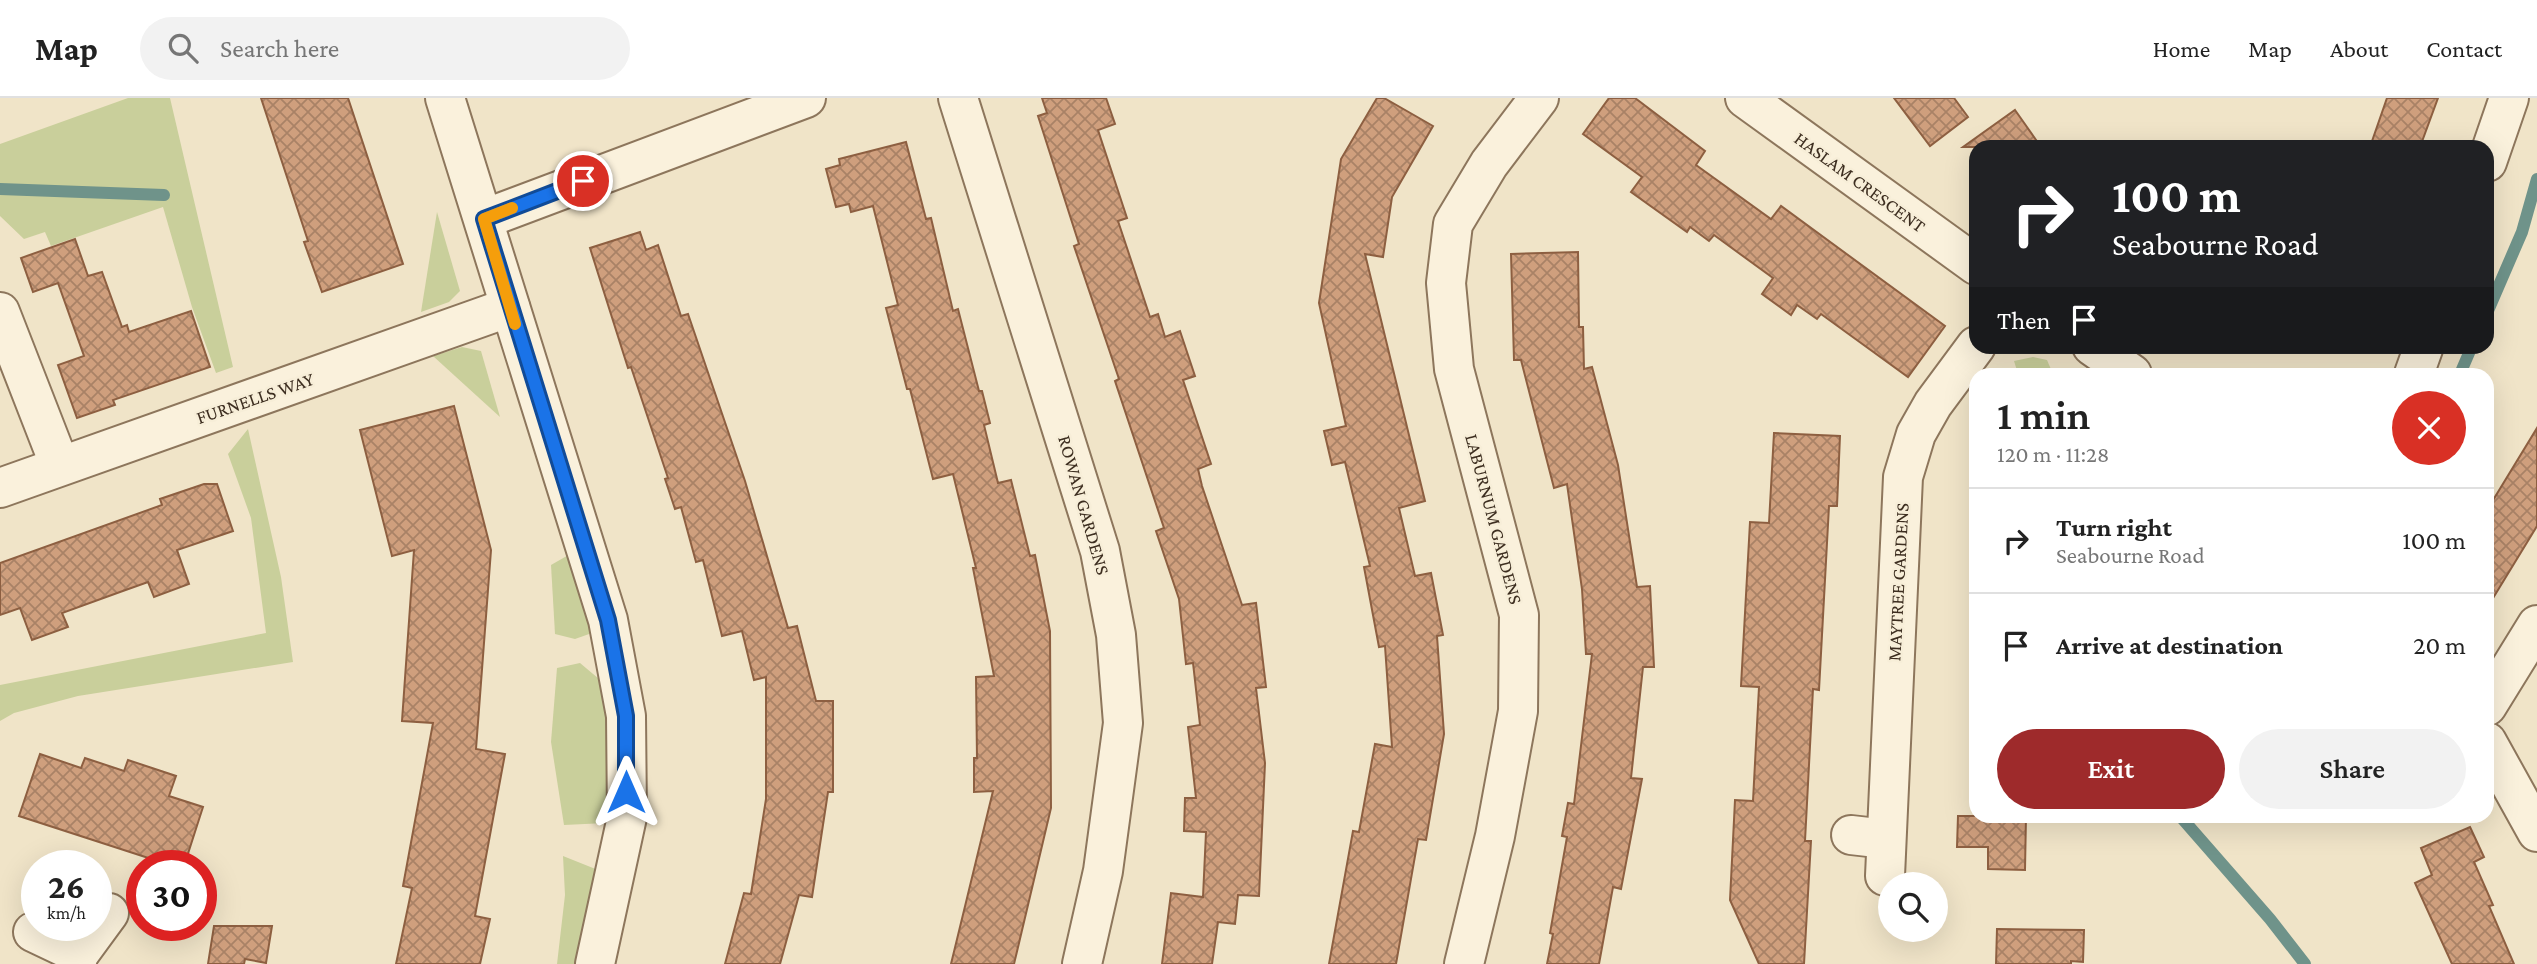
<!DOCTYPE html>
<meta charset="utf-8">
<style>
:root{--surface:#fff;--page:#f2f2f2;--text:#222;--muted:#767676;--line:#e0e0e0;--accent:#9e2a2b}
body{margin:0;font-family:"Crimson Pro",serif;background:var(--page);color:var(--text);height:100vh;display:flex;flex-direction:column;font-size:26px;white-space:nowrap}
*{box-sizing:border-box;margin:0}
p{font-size:23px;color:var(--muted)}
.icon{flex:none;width:38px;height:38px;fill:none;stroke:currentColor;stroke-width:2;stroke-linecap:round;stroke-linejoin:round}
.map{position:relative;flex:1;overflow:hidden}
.details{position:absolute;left:1969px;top:270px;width:525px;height:455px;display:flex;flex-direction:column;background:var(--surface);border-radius:21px;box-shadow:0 7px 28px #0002}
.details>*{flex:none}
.guide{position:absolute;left:1969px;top:42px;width:525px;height:214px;border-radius:21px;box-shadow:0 7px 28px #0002;background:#202124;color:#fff;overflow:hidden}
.controls{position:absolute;left:1878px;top:774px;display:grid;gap:14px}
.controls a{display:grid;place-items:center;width:70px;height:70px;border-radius:50%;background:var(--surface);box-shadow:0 7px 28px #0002;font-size:35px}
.speed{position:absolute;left:21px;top:752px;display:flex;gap:14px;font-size:35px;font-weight:700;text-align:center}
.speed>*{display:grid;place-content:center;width:91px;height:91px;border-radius:50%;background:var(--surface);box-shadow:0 7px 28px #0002;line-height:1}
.speed small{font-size:18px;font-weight:400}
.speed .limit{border:10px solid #d22;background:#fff;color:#111}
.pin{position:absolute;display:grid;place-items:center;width:60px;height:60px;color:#fff;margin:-30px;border:4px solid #fff;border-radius:50%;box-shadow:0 2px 7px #0007}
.me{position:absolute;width:77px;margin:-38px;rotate:0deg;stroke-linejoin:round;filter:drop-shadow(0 0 5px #0008)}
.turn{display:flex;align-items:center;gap:24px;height:147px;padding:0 28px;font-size:32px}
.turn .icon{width:91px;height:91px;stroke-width:2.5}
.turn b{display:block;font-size:49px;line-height:60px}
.then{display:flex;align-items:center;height:66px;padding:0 28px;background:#0003;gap:14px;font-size:26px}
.round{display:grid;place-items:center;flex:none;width:74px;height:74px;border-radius:37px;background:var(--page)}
.overview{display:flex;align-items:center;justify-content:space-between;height:119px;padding:0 28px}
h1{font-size:42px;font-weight:600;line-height:52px}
.primary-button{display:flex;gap:14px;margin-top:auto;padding:14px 28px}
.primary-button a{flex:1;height:80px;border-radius:42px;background:var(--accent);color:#fff;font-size:28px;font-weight:600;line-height:80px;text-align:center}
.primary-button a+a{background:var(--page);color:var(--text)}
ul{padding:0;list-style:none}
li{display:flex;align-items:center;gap:21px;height:105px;padding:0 28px;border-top:2px solid var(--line)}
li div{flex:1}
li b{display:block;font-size:26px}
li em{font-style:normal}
header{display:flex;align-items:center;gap:42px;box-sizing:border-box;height:98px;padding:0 35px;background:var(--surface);border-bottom:2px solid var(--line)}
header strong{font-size:33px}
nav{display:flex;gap:38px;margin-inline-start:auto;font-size:24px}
.search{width:490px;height:63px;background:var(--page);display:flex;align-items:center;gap:18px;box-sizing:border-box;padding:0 24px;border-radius:38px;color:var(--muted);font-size:26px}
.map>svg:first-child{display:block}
</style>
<header>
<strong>Map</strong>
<div class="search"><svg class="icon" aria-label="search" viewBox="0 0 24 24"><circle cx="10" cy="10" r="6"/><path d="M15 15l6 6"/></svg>Search here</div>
<nav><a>Home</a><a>Map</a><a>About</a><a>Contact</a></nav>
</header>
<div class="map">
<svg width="2537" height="866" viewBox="0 0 2537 866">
<defs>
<pattern id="building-cross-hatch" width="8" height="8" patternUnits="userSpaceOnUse" patternTransform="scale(1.75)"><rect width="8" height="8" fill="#cf9f7d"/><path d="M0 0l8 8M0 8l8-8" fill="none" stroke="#a98266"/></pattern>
</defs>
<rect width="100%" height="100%" fill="#f0e4c8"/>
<g fill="#c9cf9b">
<polygon points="128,0 170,0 233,269 216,275 192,209 163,109 51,148 45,134 24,141 0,118 0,46"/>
<polygon points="437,114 460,193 449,204 421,214"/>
<polygon points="462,249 481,253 500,319 433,258"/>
<polygon points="2033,259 2047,262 2053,276 2018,276 2014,263"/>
<polygon points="248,331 281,479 293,564 78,598 14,615 0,623 0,587 266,535 251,420 228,356"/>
<polygon points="572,455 592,535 575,541 555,536 551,467"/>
<polygon points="580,565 605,586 610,645 606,725 564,727 551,644 557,570"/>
<polygon points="563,758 598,772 576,866 557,866 565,797"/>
</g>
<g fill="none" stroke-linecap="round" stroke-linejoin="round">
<g stroke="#6f938a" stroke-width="12">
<polyline points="0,91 164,97"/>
<polyline points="2487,215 2522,134 2537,81"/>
<polyline points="2460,276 2472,248"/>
<polyline points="2180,718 2270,821 2305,866"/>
</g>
</g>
<g fill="url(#building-cross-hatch)" stroke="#8d5f41" stroke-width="2">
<polygon points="261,0 348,0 403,166 322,194 304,144 308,143"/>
<polygon points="1042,0 1106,0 1115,26 1098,32 1127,120 1118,123 1150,219 1158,216 1165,239 1180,233 1195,278 1183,282 1211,366 1198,371 1202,388 1242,507 1256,505 1266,589 1256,590 1265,665 1259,798 1238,797 1235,826 1218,824 1212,866 1162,866 1171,795 1203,799 1206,734 1184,733 1185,700 1196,700 1188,629 1200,627 1193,565 1186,566 1179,501 1156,433 1164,430 1115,283 1119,281 1074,148 1079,146 1038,18 1047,15"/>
<polygon points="1377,0 1384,0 1433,28 1392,99 1383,159 1365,156 1425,403 1399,410 1415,478 1431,475 1443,537 1437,538 1444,636 1426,742 1418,741 1396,866 1329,866 1353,733 1359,734 1375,646 1392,649 1385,548 1379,549 1364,469 1370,468 1345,364 1332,367 1324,333 1346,328 1319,205 1341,61"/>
<polygon points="1609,0 1635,0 1705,53 1696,67 1771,121 1781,108 1945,228 1908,279 1821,216 1817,221 1797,207 1791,217 1762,196 1773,180 1714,137 1709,143 1690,129 1687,134 1631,94 1642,79 1583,36"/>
<polygon points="1894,0 1954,0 1968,19 1930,48"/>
<polygon points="2387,0 2438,0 2420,49 2370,49"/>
<polygon points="2015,12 2041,49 1963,49"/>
<polygon points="906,44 926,121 931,120 953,213 958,211 979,293 982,293 990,325 984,327 998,385 1011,382 1030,458 1035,457 1050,533 1051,710 1014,866 951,866 993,693 974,694 974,660 977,660 976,579 994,578 973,470 976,470 953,376 933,381 910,291 907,291 886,210 898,207 873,108 851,114 849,106 836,109 826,71 840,67 839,61"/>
<polygon points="640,134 646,152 658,147 681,218 688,216 745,383 788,530 797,528 816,603 833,603 833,694 828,694 812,799 799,797 780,866 725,866 744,795 751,796 766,701 766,579 754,582 742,533 722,538 703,462 696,464 681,409 675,411 665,381 668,380 631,269 628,270 590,150"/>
<polygon points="75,141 88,178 102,174 122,229 127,227 129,234 191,213 210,269 113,302 115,307 77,320 58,267 84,258 58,185 33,194 21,160"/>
<polygon points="1578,154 1579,229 1583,229 1584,271 1592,269 1618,367 1637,489 1650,488 1654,569 1643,569 1631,680 1642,681 1621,791 1613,789 1599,866 1547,866 1553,836 1550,835 1567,739 1562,738 1568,705 1574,706 1592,556 1586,556 1582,491 1567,386 1554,390 1521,262 1514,262 1511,156"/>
<polygon points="454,308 491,452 476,651 505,656 475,818 490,821 480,866 396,866 412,790 403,788 433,625 402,623 414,452 392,458 360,332"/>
<polygon points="2537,330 2537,428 2487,510 2487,412"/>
<polygon points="1774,335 1840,338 1837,408 1829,408 1819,592 1813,591 1805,743 1811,743 1804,866 1759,866 1730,802 1735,702 1753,703 1759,589 1741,588 1750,424 1769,425"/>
<polygon points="204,386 217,386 233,433 177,452 189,486 154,499 148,484 120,494 62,515 68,529 32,542 20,510 0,517 0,465 162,407 160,401"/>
<polygon points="40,656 81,670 85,660 124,673 128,662 176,678 169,698 203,709 184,768 173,768 19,718"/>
<polygon points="1958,718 2026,718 2025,772 1988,771 1988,749 1957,749"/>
<polygon points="2470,729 2484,759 2474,764 2493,807 2489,808 2514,866 2452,866 2415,785 2432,777 2421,750"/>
<polygon points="214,828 272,828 266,865 245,861 244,866 208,866"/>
<polygon points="1997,831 2084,832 2083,864 2071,863 2071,866 1996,866"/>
</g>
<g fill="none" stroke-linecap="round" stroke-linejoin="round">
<g stroke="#8d765c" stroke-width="42">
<g id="minor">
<polyline points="445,0 608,522 626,618 627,719 595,866"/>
<polyline points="958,0 1100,453 1116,537 1123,625 1103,773 1082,866"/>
<polyline points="1745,0 1976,167"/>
<polyline points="2487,64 2509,0"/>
<polyline points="484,121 806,0"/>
<polyline points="0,214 60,368"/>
<polyline points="2092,248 2132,276"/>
<polyline points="2414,276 2424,248"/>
<polyline points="0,390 510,209"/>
<polyline points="2487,608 2537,527"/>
<polyline points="2487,644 2537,734"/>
<polyline points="1851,737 1886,741"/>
<polyline points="1885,778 1903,379 1916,336 1933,306 1976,248"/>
<polyline points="33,834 79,856"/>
<polyline points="76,866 79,856 109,815"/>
<polyline points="1464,866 1495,738 1518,613 1519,517 1454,271 1446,185 1453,126 1489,66 1539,0"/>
</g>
</g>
<use href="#minor" stroke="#faf1dc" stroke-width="38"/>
</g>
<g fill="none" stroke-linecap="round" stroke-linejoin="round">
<g stroke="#114b97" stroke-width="18">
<polyline id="route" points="583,83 484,121 608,522 626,618 626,694"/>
</g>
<use href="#route" stroke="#1a73e8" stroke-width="12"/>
<polyline stroke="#f59e0b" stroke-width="12" points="512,110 484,121 515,226"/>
</g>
<g text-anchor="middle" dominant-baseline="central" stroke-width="5" stroke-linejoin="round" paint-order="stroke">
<g font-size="19" fill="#3d2e20" stroke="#f7eed8">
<text transform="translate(1860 84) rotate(36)">HASLAM CRESCENT</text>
<text transform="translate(255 300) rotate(-19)">FURNELLS WAY</text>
<text transform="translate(1084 407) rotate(74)">ROWAN GARDENS</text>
<text transform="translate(1494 421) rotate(75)">LABURNUM GARDENS</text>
<text transform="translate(1898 484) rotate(-87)">MAYTREE GARDENS</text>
</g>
</g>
</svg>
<div class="controls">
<a><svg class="icon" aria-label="search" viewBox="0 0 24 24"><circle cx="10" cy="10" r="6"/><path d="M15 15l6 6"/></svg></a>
</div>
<div class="speed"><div>26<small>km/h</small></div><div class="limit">30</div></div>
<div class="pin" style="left:583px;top:83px;background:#d93025"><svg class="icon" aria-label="arrive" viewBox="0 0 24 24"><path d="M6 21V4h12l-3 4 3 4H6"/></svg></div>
<svg class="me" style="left:626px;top:694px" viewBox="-20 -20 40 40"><path d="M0-17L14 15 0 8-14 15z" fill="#1a73e8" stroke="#fff" stroke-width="4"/></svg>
<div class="guide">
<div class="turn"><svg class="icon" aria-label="right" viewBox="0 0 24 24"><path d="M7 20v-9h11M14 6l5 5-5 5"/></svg><div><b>100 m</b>Seabourne Road</div></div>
<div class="then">Then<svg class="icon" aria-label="arrive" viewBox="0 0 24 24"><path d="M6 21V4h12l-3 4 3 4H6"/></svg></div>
</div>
<section class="details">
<div class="overview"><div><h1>1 min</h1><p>120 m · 11:28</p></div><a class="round" style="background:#d93025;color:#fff"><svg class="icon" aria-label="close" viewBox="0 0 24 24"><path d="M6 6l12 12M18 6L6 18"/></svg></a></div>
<ul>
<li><svg class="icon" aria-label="right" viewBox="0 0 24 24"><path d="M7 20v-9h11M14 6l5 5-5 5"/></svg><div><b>Turn right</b><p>Seabourne Road</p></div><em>100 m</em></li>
<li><svg class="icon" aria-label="arrive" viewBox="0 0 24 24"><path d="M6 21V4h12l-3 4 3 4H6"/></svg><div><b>Arrive at destination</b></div><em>20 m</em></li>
</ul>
<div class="primary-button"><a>Exit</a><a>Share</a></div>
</section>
</div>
